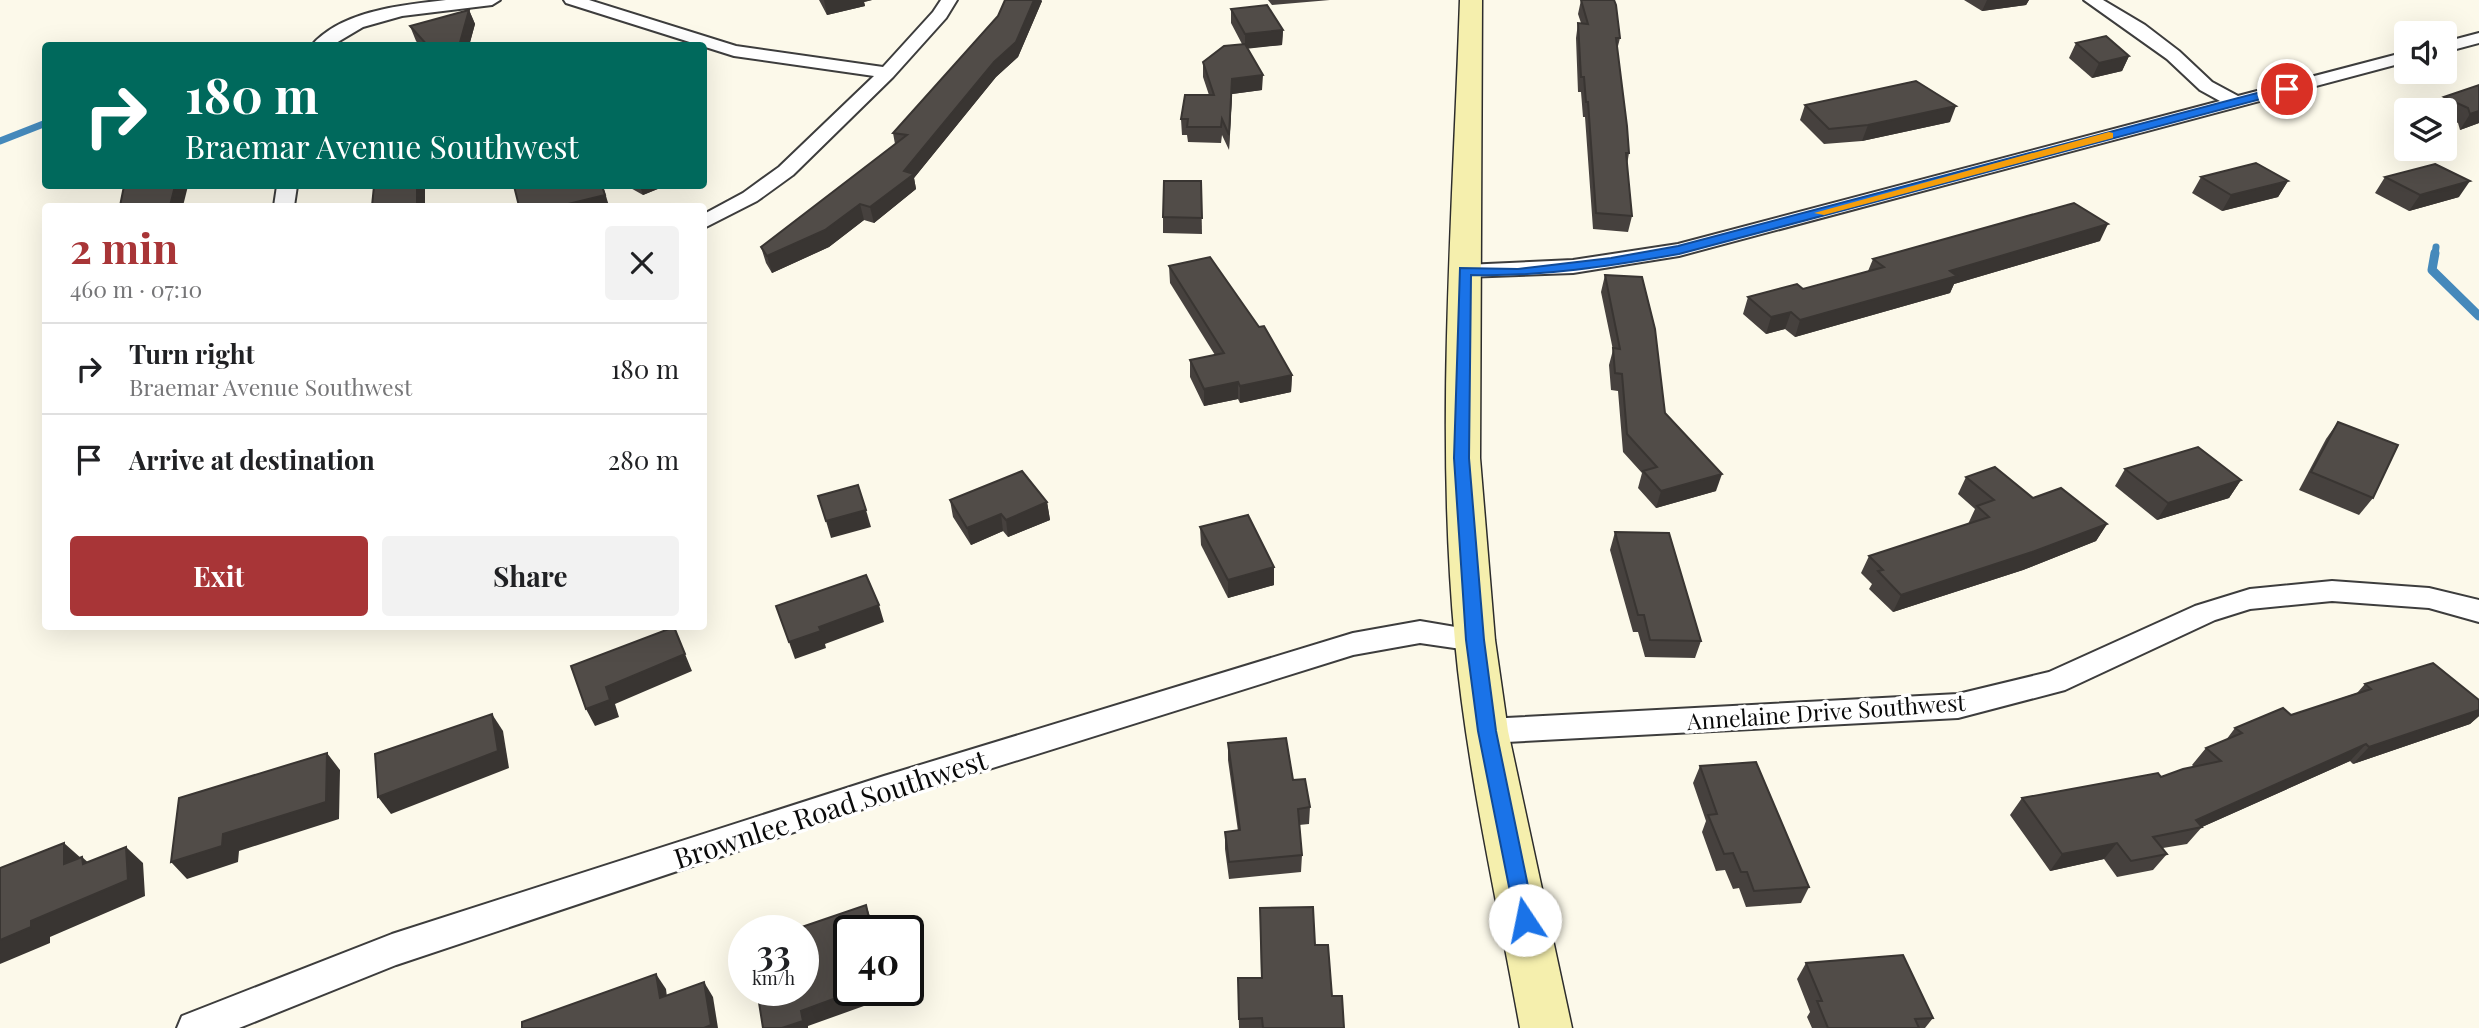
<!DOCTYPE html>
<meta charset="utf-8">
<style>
:root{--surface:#fff;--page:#f2f2f2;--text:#202124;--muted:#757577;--line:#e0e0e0;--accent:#a83537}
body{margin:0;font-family:"Playfair Display",serif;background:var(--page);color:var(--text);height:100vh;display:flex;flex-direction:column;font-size:26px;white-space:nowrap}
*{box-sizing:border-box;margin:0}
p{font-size:23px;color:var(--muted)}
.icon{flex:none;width:38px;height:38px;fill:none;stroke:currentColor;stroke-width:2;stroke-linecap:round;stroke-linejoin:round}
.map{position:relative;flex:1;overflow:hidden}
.panel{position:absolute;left:42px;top:203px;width:665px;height:427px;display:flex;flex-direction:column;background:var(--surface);border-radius:7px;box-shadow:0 7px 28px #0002}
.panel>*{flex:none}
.banner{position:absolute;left:42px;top:42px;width:665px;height:147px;border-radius:7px;box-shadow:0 7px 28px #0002;background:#00695c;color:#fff;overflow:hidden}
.tools{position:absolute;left:2394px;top:21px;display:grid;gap:14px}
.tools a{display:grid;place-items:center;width:63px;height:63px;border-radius:7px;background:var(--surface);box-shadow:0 7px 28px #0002;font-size:35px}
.speed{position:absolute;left:728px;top:915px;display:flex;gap:14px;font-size:35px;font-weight:700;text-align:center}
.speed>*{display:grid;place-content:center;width:91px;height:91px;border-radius:50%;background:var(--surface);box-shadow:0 7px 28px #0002;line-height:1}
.speed small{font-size:18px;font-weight:400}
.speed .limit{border:4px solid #111;border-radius:10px;background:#fff;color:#111}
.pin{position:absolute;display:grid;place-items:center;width:60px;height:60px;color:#fff;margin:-30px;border:4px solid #fff;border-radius:50%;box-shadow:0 2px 7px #0007}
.me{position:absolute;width:77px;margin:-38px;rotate:349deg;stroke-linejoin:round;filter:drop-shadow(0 0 5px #0008)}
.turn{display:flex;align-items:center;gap:24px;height:147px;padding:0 28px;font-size:32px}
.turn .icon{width:91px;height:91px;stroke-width:2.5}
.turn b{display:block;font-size:49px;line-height:60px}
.round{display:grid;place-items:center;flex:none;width:74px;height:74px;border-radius:7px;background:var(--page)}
.overview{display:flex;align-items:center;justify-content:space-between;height:119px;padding:0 28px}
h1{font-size:42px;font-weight:700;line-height:52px;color:var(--accent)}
.button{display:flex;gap:14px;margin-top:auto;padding:14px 28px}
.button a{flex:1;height:80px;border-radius:7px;background:var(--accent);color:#fff;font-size:28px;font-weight:700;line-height:80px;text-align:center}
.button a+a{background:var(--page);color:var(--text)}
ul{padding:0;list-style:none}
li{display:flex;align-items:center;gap:21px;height:91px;padding:0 28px;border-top:2px solid var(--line)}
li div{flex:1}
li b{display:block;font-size:26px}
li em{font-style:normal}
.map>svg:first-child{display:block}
</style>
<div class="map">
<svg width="2479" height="1028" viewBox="0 0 2479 1028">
<rect width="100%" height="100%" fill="#fcf9ea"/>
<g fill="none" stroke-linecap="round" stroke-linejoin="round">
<g stroke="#4589bb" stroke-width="7">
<polyline points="0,141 46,123"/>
<polyline points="2435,255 2436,247"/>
</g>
<polyline stroke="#4589bb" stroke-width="9" points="2435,253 2432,270 2479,316"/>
<g stroke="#3d3d3d" stroke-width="4">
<g id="street">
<path d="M446 0H500L492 5 402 16 363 27 331 46H311C342 10 403 5 446 0Z"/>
<polygon points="564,0 589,0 736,46 883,67 933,12 941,0 957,0 946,18 893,77 793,175 757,201 704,228 704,214 743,193 779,167 874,76 734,56 566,3"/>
<polygon points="2084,0 2103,0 2145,25 2179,51 2212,82 2238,96 2406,52 2406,62 1679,256 1573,273 1465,277 1457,276 1454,271 1457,266 1465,265 1573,260 1678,244 2220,101 2200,90 2167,59"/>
<polygon points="2479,33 2479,43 2445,52 2445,42"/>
<polygon points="277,186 297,186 294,206 274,206"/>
<polygon points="2332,581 2429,588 2479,600 2479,622 2429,608 2332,601 2250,609 2215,620 2065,690 1958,718 1487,743 1476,740 1472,731 1476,722 1487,719 1958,694 2049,672 2195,606 2250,589"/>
<polygon points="1420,621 1485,632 1489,640 1485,648 1475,651 1420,643 1353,655 884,802 396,965 239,1028 177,1028 182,1016 392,934 884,776 1353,633"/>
</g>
</g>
<g stroke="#2c2c2c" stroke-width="3">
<path id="secondary" d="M1460 0H1482L1480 458 1495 640 1508 731 1572 1028H1520C1497 900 1467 771 1455 641 1435 428 1453 213 1460 0Z"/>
</g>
<use href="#street" fill="#fff" fill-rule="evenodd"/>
<use href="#secondary" fill="#f5efad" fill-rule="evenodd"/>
</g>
<g fill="#46413e">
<polygon points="819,0 872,0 864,2 865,6 827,15"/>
<polygon points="1005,0 1041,0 1042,1 1018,57 996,77 914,178 916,189 874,223 864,220 829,247 772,273 766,263 761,247 895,144 893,133 998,16"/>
<polygon points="1268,0 1330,0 1272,5"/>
<polygon points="1581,0 1620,38 1617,50 1629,153 1627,165 1632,216 1628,232 1593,229 1585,117 1583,117 1581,92 1578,92 1576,38 1578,23 1581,23 1578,14"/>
<polygon points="1964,0 2029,0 2026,5 1982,11"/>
<polygon points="1231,9 1283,30 1282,45 1247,48 1262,90 1232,94 1229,150 1222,135 1221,143 1188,142 1187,135 1182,135 1181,119 1209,95 1203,77 1203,62 1242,44 1231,23"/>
<polygon points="469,10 475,24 469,46 420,46 416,41 410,26"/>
<polygon points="2076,43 2129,56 2122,71 2092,78 2069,58"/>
<polygon points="2479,85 2479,123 2460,130 2458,123 2445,117 2445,110 2435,110 2444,97"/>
<polygon points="1805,105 1950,122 1862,141 1824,144 1800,120"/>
<polygon points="2201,177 2288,181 2278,197 2222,211 2192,193"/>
<polygon points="2385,177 2459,197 2409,211 2375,193"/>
<polygon points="1201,181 1202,234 1163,233 1163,217"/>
<polygon points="627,186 665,186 643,195"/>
<polygon points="2100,241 1954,284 1950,293 1795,337 1785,329 1766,334 1743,314 1748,297 1803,289 1868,271 1873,259"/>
<polygon points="1169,266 1292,375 1291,392 1240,403 1238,399 1204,406 1190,377 1190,360 1215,355 1170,283"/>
<polygon points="1605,275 1665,413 1716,491 1656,508 1638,488 1642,473 1623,452 1618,391 1611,390 1609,365 1613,350 1601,292"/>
<polygon points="2338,422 2373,498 2359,515 2299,490 2326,439"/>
<polygon points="2125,469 2241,480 2229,498 2157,520 2115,486"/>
<polygon points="1966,477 2033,498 2107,524 2096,541 2023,570 1893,612 1869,589 1872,584 1861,573 1869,556 1968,524 1975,509 1958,494"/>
<polygon points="950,500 1047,502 1050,520 1008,537 1003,531 971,545 953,517"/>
<polygon points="1200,527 1274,567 1274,585 1228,598 1201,545"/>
<polygon points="1615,532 1701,641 1695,658 1645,657 1638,632 1633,632 1610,550"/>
<polygon points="2365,684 2479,700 2479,716 2470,724 2353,764 2350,761 2202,827 2187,844 2163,848 2167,854 2153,870 2117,877 2104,859 2050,871 2010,815 2022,798 2161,777 2194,767 2192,765 2206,748 2226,740 2235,728 2291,715 2357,693"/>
<polygon points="1228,743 1293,780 1310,807 1309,824 1299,825 1302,855 1301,872 1229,879 1225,849 1225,832 1238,831 1228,760"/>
<polygon points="1700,766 1809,887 1801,903 1746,907 1739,888 1733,889 1725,870 1716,871 1702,832 1706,821 1693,783"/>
<polygon points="1260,908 1315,945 1332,996 1344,1028 1239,1028 1238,978 1261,978"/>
<polygon points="1806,963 1933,1018 1925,1028 1812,1028 1807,1017 1810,1012 1797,979"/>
</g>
<g fill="#393532">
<polygon points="824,0 872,0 864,2 865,6 827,15"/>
<polygon points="1034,0 1041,0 1042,1 1018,57 996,77 914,178 916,189 874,223 870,207 904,171 994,62"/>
<polygon points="1987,0 2029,0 2026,5 1982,11"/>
<polygon points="469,10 475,24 469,46 459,46"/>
<polygon points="1283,30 1282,45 1245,49 1245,34"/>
<polygon points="2129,56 2122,71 2092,78 2099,63"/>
<polygon points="1263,75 1262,90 1232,94 1229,150 1229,135 1232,79"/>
<polygon points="1956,106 1950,122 1862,141 1868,125"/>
<polygon points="2479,111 2479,123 2460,130 2470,114"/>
<polygon points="2288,181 2278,197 2222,211 2231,195"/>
<polygon points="2470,181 2459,197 2409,211 2420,195"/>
<polygon points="175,186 188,186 183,206 170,206"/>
<rect x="417" y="186" width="8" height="20"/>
<polygon points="602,186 603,186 609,206 560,206"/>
<polygon points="640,186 665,186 643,195"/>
<polygon points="860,204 864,220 829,247 772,273 767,256"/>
<polygon points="2108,224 2100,241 1954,284 1950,293 1795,337 1800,320 1950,271"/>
<polygon points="1791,312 1785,329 1766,334 1771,317"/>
<polygon points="1292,375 1291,392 1240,403 1240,386"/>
<polygon points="1238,382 1238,399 1204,406 1204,389"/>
<polygon points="1722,474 1716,491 1656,508 1661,491"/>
<polygon points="2241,480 2229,498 2157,520 2168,503"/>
<polygon points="1047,502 1050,520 1008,537 1006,520"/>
<polygon points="866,510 871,527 831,538 826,521"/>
<polygon points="1001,514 1003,531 971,545 967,528"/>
<polygon points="2107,524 2096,541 2023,570 1893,612 1901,595"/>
<polygon points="1274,567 1274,585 1228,598 1228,580"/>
<polygon points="879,605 884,622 825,644 826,648 795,659 789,642 819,627"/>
<polygon points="674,627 692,671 615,704 619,717 595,726 586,709 606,687"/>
<polygon points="2479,710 2479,716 2470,724 2353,764 2369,747"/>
<polygon points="492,714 503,731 509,768 391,814 378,797"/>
<polygon points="2366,744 2350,761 2202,827 2196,820"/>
<polygon points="327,753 340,770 339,819 239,851 238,862 187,879 171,862 223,834"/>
<polygon points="64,843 82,859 82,857 100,873 64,864"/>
<polygon points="2117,843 2104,859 2050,871 2062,854"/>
<polygon points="126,847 143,863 145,896 50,937 50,943 0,964 0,940 31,921"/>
<polygon points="866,905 872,922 874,931 872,931"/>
<polygon points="656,974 666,989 669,1013 660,998"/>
<polygon points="704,982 713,997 718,1028 704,1028"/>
<polygon points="858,990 888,990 889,997 808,1026 808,1028 782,1028 801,1011"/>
</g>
<g fill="#514c48" stroke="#393532" stroke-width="2">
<polygon points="1005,0 1034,0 1016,42 994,62 904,171 914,174 870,207 860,204 825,230 767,256 761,247 907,135 893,133 998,16"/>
<polygon points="1581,0 1614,0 1616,5 1620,38 1616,38 1627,126 1629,153 1626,153 1632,216 1596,213 1588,102 1586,102 1584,77 1581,77 1578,23 1588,24"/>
<polygon points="1267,5 1283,30 1245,34 1231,9"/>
<polygon points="469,10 459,46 428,46 410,26"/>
<polygon points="2106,36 2129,56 2099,63 2076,43"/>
<polygon points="599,43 608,46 593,46"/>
<polygon points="1245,44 1263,75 1232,79 1229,135 1222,119 1221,127 1187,127 1188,119 1181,119 1185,95 1214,95 1203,62 1224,46"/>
<polygon points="1916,81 1956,106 1868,125 1829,129 1805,105"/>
<polygon points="2479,85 2479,111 2470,114 2468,108 2444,97"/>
<polygon points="2256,163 2288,181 2231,195 2201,177"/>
<polygon points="2435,164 2470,181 2420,195 2385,177"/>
<polygon points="1164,181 1201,181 1202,218 1163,217"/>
<polygon points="124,186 175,186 170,206 120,206"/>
<polygon points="374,186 417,186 417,206 372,206"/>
<polygon points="514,186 602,186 605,195 560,206 519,206"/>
<polygon points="2074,203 2108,224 1950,271 1957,276 1800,320 1791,312 1771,317 1748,297 1797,284 1803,289 1884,267 1873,259"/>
<polygon points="1210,257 1259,327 1264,326 1292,375 1240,386 1238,382 1204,389 1190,360 1224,353 1169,266"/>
<polygon points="1605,275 1642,277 1655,329 1665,413 1722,474 1661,491 1643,471 1657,467 1627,434 1622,374 1615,373 1613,348 1620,349"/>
<polygon points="2338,422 2398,445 2373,498 2311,472"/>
<polygon points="2198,447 2241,480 2168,503 2125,469"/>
<polygon points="1995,467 2033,498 2061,488 2107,524 2032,552 1901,595 1878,571 1883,570 1869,556 1989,517 1977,506 1994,500 1966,477"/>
<polygon points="1022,471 1047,502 1006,520 1001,514 967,528 950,500"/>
<polygon points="858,485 866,510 826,521 818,496"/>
<polygon points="1248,515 1274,567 1228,580 1200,527"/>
<polygon points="1615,532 1669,533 1701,641 1650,640 1644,615 1638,615"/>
<polygon points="866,575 879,605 819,627 821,631 789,642 776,606"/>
<polygon points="674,627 685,654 606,687 610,700 586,709 571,666"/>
<polygon points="2433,663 2479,700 2479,710 2369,747 2366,744 2196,820 2202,827 2153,837 2167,854 2131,861 2117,843 2062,854 2022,798 2158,773 2161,777 2183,769 2221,761 2206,748 2242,733 2235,728 2283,708 2291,715 2371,689 2365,684"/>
<polygon points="492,714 498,751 378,797 375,754"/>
<polygon points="1286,738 1293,780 1305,779 1310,807 1298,809 1302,855 1229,862 1225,832 1240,830 1228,743"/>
<polygon points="327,753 326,802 223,834 222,846 171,862 179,798"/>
<polygon points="1756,762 1809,887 1754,891 1747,872 1741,872 1733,853 1724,854 1708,815 1717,814 1700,766"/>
<polygon points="64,843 64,864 82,857 83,864 126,847 128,880 31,921 31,927 0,940 0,868"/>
<polygon points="866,905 872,931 849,931 849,990 858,990 801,1011 803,1021 782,1028 763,1028 757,990 803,990 803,931 790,931"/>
<polygon points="1313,907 1315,945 1328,945 1332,996 1342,996 1344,1028 1263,1028 1262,1018 1239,1019 1238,978 1262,978 1260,908"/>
<polygon points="1903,955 1933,1018 1915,1019 1919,1028 1828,1028 1817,1001 1822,1001 1806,963"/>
<polygon points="656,974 660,998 704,982 711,1025 704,1028 522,1028 522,1022"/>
</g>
<path fill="#1a73e8" stroke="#114b97" stroke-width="2" d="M2287 85 2292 89 2291 91 1679 254C1610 266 1542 277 1471 275L1469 458 1484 640 1496 731 1535 920 1532 927 1525 930 1517 927 1478 731 1466 640 1454 458 1460 268 1518 269 1611 258 1678 246Z"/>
<polygon fill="#f59e0b" points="2109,132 2113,133 2113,138 1824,215 1814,213"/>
<g text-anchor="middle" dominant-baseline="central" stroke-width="7" stroke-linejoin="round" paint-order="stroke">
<g font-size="23" fill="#0a0a0a" stroke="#fff">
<text transform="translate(1826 711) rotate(-4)">Annelaine Drive Southwest</text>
</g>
<g font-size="28" fill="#0a0a0a" stroke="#fff">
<text transform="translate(830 808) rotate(-18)">Brownlee Road Southwest</text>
</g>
</g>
</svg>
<div class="tools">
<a><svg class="icon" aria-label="sound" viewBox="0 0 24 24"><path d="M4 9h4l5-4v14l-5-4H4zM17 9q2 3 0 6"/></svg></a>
<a><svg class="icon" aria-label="layers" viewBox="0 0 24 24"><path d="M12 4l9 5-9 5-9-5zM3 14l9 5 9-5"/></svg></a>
</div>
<div class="speed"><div>33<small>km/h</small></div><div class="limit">40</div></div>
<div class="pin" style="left:2287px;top:89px;background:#d93025"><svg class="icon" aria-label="arrive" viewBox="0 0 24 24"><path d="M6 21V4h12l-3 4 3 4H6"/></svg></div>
<svg class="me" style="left:1525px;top:920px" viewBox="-20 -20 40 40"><circle r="19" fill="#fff"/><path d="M0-13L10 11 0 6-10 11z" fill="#1a73e8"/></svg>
<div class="banner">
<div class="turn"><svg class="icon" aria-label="right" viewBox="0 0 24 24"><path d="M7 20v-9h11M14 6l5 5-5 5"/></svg><div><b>180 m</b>Braemar Avenue Southwest</div></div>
</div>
<section class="panel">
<div class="overview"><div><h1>2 min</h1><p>460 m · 07:10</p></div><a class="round"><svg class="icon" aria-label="close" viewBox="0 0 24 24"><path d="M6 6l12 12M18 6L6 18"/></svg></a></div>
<ul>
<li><svg class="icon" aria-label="right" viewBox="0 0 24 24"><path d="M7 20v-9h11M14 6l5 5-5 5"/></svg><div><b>Turn right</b><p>Braemar Avenue Southwest</p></div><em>180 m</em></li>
<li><svg class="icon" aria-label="arrive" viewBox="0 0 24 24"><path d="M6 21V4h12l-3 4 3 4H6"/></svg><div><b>Arrive at destination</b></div><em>280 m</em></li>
</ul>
<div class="button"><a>Exit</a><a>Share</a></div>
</section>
</div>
